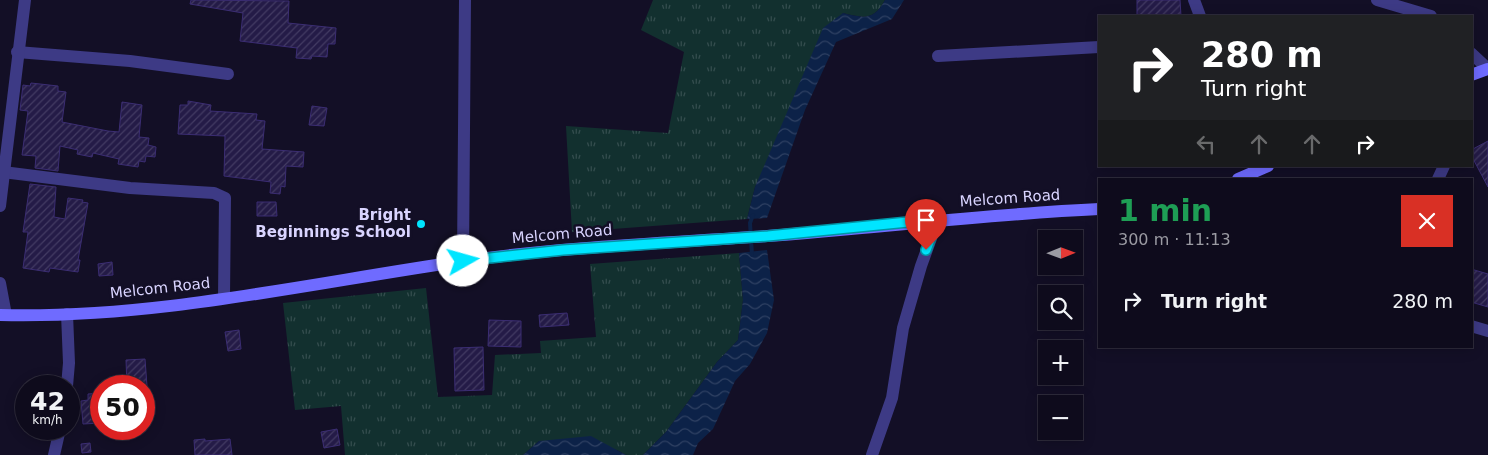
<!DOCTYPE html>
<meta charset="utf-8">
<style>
:root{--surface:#0e0b1c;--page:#171425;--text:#f1f3f6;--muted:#9b9ba3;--line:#2e2b3b}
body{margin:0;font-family:"DejaVu Sans",sans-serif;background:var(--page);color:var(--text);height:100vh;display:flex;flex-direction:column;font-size:19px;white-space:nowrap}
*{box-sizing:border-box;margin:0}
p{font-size:16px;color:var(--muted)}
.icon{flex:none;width:28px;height:28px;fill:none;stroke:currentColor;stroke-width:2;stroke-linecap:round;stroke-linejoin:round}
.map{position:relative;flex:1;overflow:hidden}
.panel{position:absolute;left:1098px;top:178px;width:375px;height:170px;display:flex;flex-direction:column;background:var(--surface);border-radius:0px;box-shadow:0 2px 12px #0003,0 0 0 1px var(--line)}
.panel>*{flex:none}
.banner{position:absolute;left:1098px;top:15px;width:375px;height:152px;border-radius:0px;box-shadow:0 2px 12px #0003,0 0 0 1px var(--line);background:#202124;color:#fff;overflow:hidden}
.needle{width:32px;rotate:89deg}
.tools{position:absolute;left:1038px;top:230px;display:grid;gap:10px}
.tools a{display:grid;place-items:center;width:45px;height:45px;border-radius:0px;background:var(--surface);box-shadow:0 2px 12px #0003,0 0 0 1px var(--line);font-size:25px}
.speed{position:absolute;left:15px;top:375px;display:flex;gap:10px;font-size:25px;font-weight:700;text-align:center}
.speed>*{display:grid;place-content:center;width:65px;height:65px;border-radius:50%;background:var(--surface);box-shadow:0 2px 12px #0003,0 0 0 1px var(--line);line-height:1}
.speed small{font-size:12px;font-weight:400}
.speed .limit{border:8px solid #d22;background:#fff;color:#111}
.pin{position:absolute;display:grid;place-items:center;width:42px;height:42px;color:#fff;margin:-51px -21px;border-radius:50% 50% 50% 0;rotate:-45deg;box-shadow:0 0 5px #0007}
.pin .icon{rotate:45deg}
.me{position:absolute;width:55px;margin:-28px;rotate:83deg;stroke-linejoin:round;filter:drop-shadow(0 0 4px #0008)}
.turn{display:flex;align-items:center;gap:18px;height:105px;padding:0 20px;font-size:22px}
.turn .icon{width:65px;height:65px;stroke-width:2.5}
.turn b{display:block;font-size:35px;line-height:42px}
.lanes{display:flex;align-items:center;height:48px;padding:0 20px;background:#0003;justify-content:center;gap:25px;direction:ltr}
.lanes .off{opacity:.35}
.round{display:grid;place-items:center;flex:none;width:52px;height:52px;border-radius:0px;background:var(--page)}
.summary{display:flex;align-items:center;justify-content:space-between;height:85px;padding:0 20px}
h1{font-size:30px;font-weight:700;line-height:38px;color:#1e9e55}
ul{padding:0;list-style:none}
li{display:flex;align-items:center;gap:15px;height:75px;padding:0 20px}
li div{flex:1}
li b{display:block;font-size:19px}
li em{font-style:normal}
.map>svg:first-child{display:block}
</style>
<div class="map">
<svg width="1488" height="455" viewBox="0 0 1488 455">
<defs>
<pattern id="grass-tufts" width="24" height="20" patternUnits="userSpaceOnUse" patternTransform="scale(1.25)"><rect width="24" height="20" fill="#12302f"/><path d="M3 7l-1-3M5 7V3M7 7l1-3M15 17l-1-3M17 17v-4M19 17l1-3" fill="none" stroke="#344d4e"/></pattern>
<pattern id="water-waves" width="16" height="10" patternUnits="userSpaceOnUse" patternTransform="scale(1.25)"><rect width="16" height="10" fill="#0c2248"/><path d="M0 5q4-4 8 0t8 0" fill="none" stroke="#2f4163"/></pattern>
<pattern id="building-hatch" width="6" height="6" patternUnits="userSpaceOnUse" patternTransform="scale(1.25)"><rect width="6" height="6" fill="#241b47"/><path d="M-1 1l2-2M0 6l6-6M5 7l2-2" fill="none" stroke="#433b63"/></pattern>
</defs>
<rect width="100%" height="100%" fill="#130f26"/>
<g fill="url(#grass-tufts)">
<path d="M653 0H885C874 21 863 18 843 13L755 187 747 219 572 232 566 126 668 133 684 52 641 30Z"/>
<polygon points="739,253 743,300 738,340 717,362 666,432 643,455 626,455 617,450 539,441 523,455 345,455 341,406 295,410 283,303 426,288 438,397 492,395 495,355 541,353 540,341 596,337 590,264"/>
</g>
<g fill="url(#water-waves)">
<path d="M885 0H904L892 19 836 42 805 110 767 218 747 219 755 187 823 28 843 13C863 18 874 21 885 0Z"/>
<polygon points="767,250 774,300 767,333 750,364 735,381 713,429 698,443 693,455 643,455 666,432 717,362 738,340 743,300 739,253"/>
<polygon points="591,436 626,455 523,455 539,441"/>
</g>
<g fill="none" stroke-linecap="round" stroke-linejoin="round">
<polyline stroke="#0c2248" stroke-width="4" points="752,255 750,223 753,215"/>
</g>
<g fill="url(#building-hatch)" stroke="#3b2d73">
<polygon points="191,0 289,1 288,23 336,28 335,44 328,44 327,57 312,56 311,59 296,58 297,48 240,41 243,13 190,4"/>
<polygon points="1137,0 1180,0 1181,16 1137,16"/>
<polygon points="31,83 58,86 58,91 66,92 62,122 108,131 119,132 122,102 142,105 139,137 149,138 148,145 156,147 155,157 146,156 145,162 139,161 138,167 118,164 119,159 93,153 92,157 77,154 78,150 60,146 58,171 35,168 36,156 22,155 28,111 20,110 23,85 30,86"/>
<polygon points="188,101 211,105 210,111 257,114 256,120 265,121 262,149 304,152 303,167 286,166 285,187 281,186 280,194 270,193 271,182 224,176 225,136 178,134 180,105 188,105"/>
<polygon points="312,106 327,108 324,126 309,125"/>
<polygon points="1488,141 1488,187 1471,155 1471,150"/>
<polygon points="30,184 56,187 54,217 65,219 68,198 83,200 82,202 88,203 78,260 80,260 78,272 50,268 49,272 23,268 28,232 23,232"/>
<polygon points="257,202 276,202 277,216 257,216"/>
<polygon points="112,262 113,275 99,276 98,264"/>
<polygon points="1471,269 1488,274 1488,307 1471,302"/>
<polygon points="567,313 569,325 540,327 539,315"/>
<polygon points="489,320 521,321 521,347 488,346"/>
<polygon points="239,330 241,349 228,351 225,332"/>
<polygon points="483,347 484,390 455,391 454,348"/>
<polygon points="145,359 147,386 127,386 126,360"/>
<polygon points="101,393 101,423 83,424 81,401 88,400 88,394"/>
<polygon points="337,429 340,445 324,448 321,432"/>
<polygon points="205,439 205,441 230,439 232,455 195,455 194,440"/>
<polygon points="90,443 91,452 82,453 81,444"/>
</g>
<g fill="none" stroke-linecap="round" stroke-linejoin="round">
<g stroke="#3d3a85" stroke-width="12">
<polyline points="1194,0 1200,16"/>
<polyline points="1377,0 1431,16"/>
<polyline points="17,52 130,61 228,74"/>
<polyline points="1471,53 1488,69"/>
<polyline points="938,56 1099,47"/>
<polyline points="3,172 130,188 214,193 225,198 224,298"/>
<polyline points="1438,179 1444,166"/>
<polyline points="0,206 25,0"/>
<polyline points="463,261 465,0"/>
<polyline points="0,283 6,315"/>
<polyline points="1471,326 1488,331"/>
<polyline points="67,386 69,363 67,314"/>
<polyline points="54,455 60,429"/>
<polyline points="872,455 892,398 903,328 921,266 938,219"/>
</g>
<g stroke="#6f6bff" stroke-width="12">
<polyline points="1471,75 1488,69"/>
<polyline points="1238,179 1268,166"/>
<path d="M0 315C155 319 310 283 463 261 564 247 665 243 767 236 878 228 988 214 1099 209"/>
</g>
</g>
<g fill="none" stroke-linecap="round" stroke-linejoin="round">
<g stroke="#0095a6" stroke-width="12">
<polyline id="route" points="463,261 563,250 768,236 938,219 926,250"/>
</g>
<use href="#route" stroke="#00e5ff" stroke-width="9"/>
</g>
<circle fill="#00e5ff" stroke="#130f26" stroke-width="2" cx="421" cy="224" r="5"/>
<g text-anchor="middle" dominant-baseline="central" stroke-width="5" stroke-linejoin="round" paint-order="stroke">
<g font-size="15" fill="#d9d4ff" stroke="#130f26">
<text transform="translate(1010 198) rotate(-4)">Melcom Road</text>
<text transform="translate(562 234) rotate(-5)">Melcom Road</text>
<text transform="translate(160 288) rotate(-6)">Melcom Road</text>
</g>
<g font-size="15" font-weight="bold" fill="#d9d4ff" stroke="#130f26" text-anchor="end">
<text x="411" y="215">Bright<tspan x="411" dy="17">Beginnings School</tspan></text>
</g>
</g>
</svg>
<div class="tools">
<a><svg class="needle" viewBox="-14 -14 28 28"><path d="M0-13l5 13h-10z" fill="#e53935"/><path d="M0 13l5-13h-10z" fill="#9b9ba3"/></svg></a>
<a><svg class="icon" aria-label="search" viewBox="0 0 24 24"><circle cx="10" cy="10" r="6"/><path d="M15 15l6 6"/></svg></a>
<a>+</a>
<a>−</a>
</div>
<div class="speed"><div>42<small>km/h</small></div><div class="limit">50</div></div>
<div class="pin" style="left:926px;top:250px;background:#d93025"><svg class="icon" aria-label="arrive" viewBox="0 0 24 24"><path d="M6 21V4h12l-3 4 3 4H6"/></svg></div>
<svg class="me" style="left:463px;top:261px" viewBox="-20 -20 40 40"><circle r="19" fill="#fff"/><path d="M0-13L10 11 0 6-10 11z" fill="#00e5ff"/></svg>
<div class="banner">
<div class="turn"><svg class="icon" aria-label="right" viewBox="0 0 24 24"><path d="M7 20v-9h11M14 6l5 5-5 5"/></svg><div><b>280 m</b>Turn right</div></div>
<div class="lanes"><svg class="icon off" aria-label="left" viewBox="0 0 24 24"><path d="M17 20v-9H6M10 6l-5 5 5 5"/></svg><svg class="icon off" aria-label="ahead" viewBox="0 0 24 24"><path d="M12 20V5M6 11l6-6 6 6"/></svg><svg class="icon off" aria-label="ahead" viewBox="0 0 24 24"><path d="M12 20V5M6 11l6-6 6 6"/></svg><svg class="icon" aria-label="right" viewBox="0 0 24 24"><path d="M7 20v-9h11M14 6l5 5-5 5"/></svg></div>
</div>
<section class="panel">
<div class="summary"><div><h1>1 min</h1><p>300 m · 11:13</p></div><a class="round" style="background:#d93025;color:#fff"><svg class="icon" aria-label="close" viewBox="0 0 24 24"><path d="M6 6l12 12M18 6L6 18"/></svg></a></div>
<ul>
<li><svg class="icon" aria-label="right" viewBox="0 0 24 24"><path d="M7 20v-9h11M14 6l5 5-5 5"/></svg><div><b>Turn right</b></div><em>280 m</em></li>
</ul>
</section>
</div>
